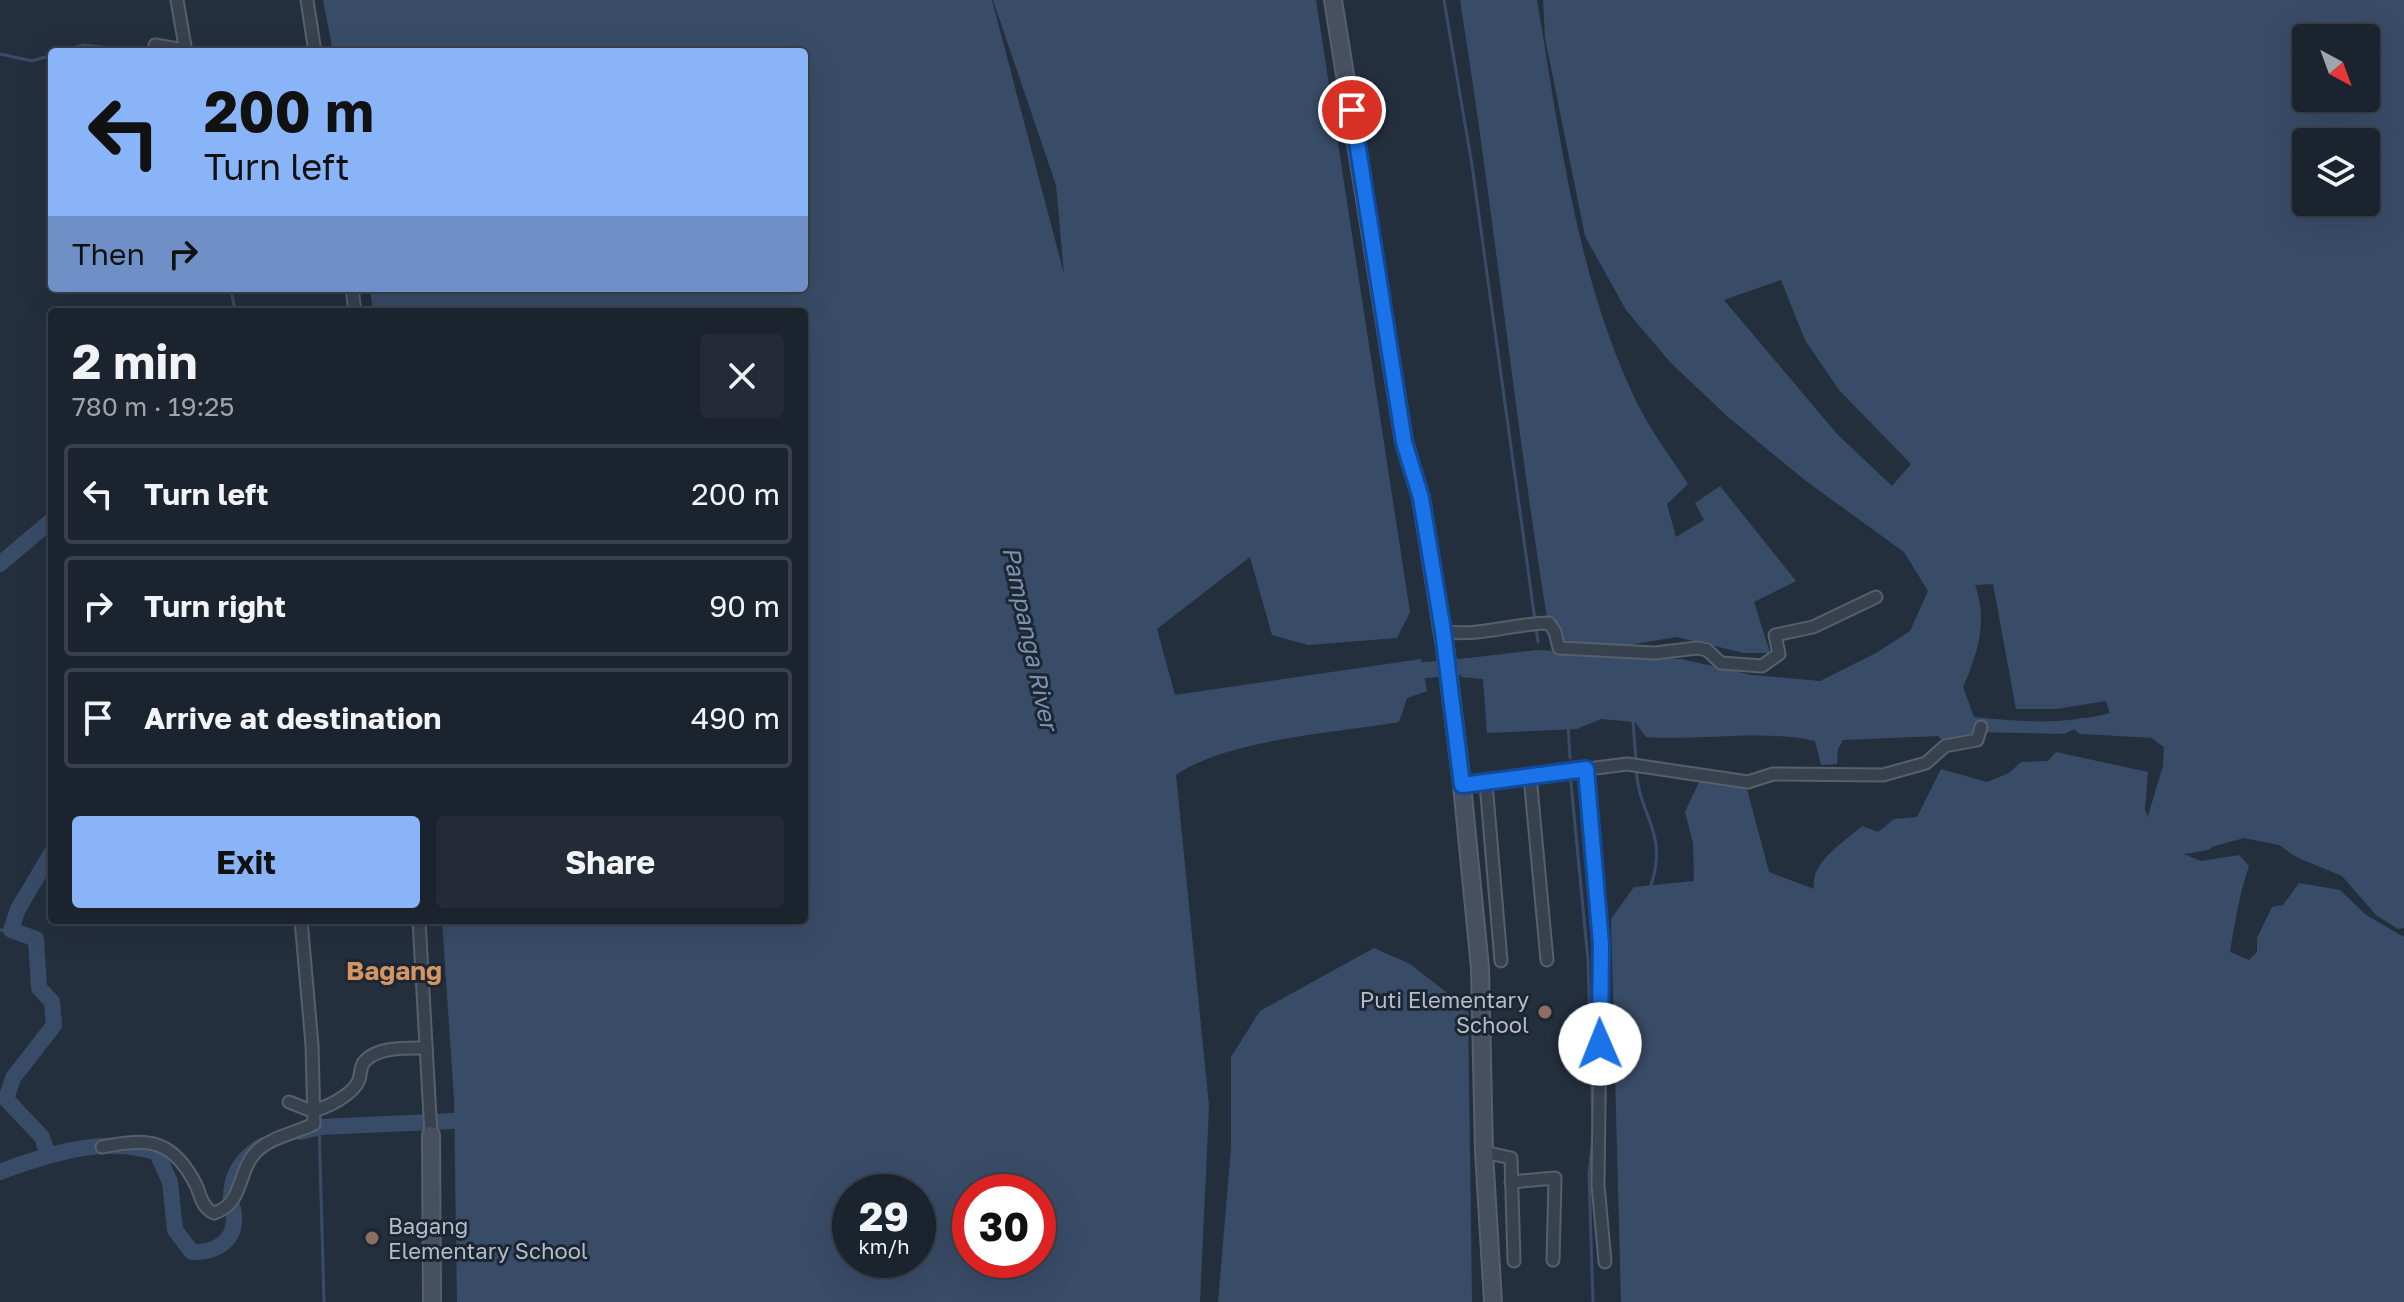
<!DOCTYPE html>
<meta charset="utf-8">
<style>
:root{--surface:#1b232e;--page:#242b36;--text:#f1f3f6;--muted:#a0a4aa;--line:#39404a;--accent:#8ab4f8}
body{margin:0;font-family:"Golos Text",sans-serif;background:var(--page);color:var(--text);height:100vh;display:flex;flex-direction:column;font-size:30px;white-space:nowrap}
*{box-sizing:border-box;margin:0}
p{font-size:26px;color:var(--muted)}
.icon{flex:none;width:44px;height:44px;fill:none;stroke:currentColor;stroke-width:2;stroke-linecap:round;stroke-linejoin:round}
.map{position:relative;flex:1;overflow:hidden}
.panel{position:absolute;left:48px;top:308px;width:760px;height:616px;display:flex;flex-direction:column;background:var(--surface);border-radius:8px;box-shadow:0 8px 32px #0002,0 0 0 2px var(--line)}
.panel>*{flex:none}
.top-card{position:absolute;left:48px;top:48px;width:760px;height:244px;border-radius:8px;box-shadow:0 8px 32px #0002,0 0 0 2px var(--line);background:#8ab4f8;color:#111;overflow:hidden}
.needle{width:52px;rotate:139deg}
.tools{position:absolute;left:2292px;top:24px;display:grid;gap:16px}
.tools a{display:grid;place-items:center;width:88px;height:88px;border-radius:8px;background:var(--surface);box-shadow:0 8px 32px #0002,0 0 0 2px var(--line);font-size:40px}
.speed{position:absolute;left:832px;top:1174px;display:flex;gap:16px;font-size:40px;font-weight:700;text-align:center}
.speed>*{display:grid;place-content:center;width:104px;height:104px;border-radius:50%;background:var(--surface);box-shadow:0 8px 32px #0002,0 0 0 2px var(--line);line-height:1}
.speed small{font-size:20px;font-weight:400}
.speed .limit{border:12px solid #d22;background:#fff;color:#111}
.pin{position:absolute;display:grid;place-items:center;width:68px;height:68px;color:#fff;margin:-34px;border:4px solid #fff;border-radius:50%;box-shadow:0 2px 8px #0007}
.me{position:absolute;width:88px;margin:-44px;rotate:359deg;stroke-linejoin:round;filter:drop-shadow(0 0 6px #0008)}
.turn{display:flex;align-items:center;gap:28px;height:168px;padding:0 24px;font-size:36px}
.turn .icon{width:104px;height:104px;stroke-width:2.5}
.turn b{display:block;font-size:56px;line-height:68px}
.then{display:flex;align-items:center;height:76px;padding:0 24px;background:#0003;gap:16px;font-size:30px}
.round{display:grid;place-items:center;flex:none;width:84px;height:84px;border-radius:8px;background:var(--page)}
.overview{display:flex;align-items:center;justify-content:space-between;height:136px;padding:0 24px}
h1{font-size:48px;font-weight:700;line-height:60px}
.cta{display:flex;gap:16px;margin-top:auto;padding:16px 24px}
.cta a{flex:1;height:92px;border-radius:8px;background:var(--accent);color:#111;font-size:32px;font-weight:700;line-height:92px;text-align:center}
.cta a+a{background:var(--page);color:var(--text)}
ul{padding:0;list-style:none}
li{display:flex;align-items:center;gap:24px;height:100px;margin:0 16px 12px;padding:0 8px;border:4px solid var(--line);border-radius:8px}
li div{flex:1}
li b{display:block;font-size:30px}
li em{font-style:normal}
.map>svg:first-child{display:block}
</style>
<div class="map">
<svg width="2404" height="1302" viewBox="0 0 2404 1302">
<rect width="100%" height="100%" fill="#242f3e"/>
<g fill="#394c67" fill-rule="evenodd">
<path d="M323 0H992L1064 274 1056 185 993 0H1316L1410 612 1397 638 1308 645 1272 635 1250 557 1157 629 1175 695 1421 659 1427 691 1407 698 1399 722C1336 733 1227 739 1176 775L1209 1106 1200 1302H457L454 1099 442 920H804V312H373L370 288H804V52H333ZM850 1192H918V1260H850ZM1038 1192V1260H970V1192Z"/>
<path d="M1460 0H1537C1560 136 1577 282 1639 407 1653 434 1672 459 1688 484L1667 504 1676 537 1704 520 1695 503 1720 486 1796 581 1754 602 1770 653H1744L1677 637 1628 645 1564 643 1560 627 1547 618C1514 413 1493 206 1460 0Z"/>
<path d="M1543 0H2404V928L2398 929 2376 915 2342 876 2296 857 2279 845 2244 838 2204 849 2168 845 2153 824 2171 774 2177 743C2171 737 2164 729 2156 727 2136 722 2082 722 2065 734L1974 732 1960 742 1946 744 1938 736 1843 740 1838 749 1837 764 1821 765 1815 741C1769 729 1698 741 1646 737L1635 722 1601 719 1577 729 1487 733 1483 679 1461 677 1460 659 1537 650 1681 659 1752 675 1820 681 1876 653 1910 631 1928 591 1904 552 1806 481 1728 417 1670 362 1626 310 1585 236 1545 38ZM2306 38H2366V98H2306ZM2306 142H2366V202H2306ZM1781 280 1805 340 1839 390 1911 464 1892 486 1837 434 1724 300ZM1993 584 2016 709H2056L2106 701 2110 713C2065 725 2020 722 1974 717L1963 687C1978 653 1988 621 1975 585Z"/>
<path d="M2056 752 2148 772 2145 809 2156 843 2201 861 2239 855 2249 866C2239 895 2235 922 2230 952L2249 960 2257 952V938L2272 907 2283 905 2299 883 2340 890 2366 915 2404 937V1302H1621L1611 919 1634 887 1694 881 1693 843 1685 812 1700 780 1747 789 1769 872 1814 889C1810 862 1843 843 1862 826L1878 832 1894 819 1917 817 1941 769 1987 782 2009 773 2021 762 2048 761Z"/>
<polygon points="1374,948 1410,964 1468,1009 1472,1302 1218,1302 1231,1148 1231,1057 1260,1011"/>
</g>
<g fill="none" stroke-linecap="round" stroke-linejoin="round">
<g stroke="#394c67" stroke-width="3">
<polyline points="1444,0 1472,165 1538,642"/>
<polyline points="61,52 83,45 147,52"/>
<polyline points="0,54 32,61 52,55"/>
<polyline points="231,288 235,312"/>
<polyline points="1633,721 1636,761"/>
<polyline points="1568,726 1570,758"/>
<path d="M1636 769C1639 818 1670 833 1650 888"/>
<polyline points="1570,773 1588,960 1593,1124"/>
<polyline points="0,930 11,930"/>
<polyline points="319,1122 324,1302"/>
<polyline points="1593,1136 1589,1174 1593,1302"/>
</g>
<g stroke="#394c67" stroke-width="16">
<polyline points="0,564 52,520"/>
<polyline points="1406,676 1415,671 1481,665"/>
<path d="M2082 726 2154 730 2172 743 2171 767 2153 827C2166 851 2183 847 2206 842"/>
<polyline points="300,1132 320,1127 476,1120"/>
<polyline points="48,1155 42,1137 6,1099 13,1078 54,1025 52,1002 39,988 36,939 11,930 18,909 52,852"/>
<path d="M0 1172C47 1154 108 1135 157 1153L170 1182 175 1230 192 1252C214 1253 236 1242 234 1216 234 1210 230 1203 231 1197 231 1173 245 1156 263 1145"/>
</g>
<g stroke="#565f6c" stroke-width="15">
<g id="street">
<polyline points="307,0 315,52"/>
<polyline points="155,45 178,49 185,46 177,0"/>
<polyline points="352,288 355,312"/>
<path d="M1443 631C1476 638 1514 623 1549 623L1555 632 1559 648 1655 653 1697 648 1707 650 1721 663 1762 666 1779 654 1775 635 1813 627 1876 597"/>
<polyline points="1586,769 1601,944 1598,1185 1605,1262"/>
<polyline points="1530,776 1547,960"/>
<polyline points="1486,783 1501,961"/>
<polyline points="1462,785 1627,764 1748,782 1773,774 1883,775 1926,763 1945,746 1977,740 1981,727"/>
<polyline points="419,920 431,1135"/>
<path d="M289 1102 312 1111C326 1108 353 1095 359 1080 361 1074 360 1067 364 1062 377 1046 409 1048 426 1048"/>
<path d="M102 1147C150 1137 174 1140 197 1187 201 1198 203 1208 214 1213 244 1204 237 1171 256 1152 270 1137 296 1133 314 1124L312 1045 301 920"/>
<polyline points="1484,1152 1511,1158 1514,1261"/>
<polyline points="1511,1182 1555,1178 1553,1260"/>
</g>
</g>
<g stroke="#565f6c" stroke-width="20">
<g id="secondary">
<polyline points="1333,0 1404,442 1421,498 1445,647 1462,785 1480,968 1484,1152 1493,1302"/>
<polyline points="431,1135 432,1302"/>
</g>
</g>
<use href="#street" stroke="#38414e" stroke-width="11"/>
<use href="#secondary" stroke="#465061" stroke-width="16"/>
</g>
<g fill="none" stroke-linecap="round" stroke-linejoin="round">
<g stroke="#114b97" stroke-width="20">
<polyline id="route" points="1352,110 1404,442 1421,498 1443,631 1462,785 1586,769 1601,944 1600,1044"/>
</g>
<use href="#route" stroke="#1a73e8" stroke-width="14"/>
</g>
<g fill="#8d6e63" stroke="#1d2633" stroke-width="3">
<circle cx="1545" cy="1012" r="8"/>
<circle cx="372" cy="1238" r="8"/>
</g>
<g text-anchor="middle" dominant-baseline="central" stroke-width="6" stroke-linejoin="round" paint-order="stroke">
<g font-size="22" fill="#b4bcc9" stroke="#1d2633" text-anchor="end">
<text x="1529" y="999">Puti Elementary<tspan x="1529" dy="25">School</tspan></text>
<text x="388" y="1225" text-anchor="start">Bagang<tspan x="388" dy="25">Elementary School</tspan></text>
</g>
<g font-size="24" font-style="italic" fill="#7c92b1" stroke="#1d2633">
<text transform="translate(1031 638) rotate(78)">Pampanga River</text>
</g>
<g font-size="26" font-weight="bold" fill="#d59563" stroke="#1d2633">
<text x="394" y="970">Bagang</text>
</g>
</g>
</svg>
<div class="tools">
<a><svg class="needle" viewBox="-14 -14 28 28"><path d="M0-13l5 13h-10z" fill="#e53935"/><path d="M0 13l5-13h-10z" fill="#a0a4aa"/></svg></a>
<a><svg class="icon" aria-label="layers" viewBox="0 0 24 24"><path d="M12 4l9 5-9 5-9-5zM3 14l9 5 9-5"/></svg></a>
</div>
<div class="speed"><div>29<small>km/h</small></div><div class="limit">30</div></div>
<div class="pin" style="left:1352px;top:110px;background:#d93025"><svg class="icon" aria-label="arrive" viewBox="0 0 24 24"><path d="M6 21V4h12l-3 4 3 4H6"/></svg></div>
<svg class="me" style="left:1600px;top:1044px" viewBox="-20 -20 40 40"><circle r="19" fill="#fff"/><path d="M0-13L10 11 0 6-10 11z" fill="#1a73e8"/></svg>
<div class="top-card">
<div class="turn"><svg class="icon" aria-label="left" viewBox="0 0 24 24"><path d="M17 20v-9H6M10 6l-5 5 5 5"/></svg><div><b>200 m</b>Turn left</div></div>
<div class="then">Then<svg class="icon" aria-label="right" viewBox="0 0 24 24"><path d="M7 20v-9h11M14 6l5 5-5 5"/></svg></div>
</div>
<section class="panel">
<div class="overview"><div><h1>2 min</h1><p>780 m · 19:25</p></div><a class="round"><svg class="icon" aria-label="close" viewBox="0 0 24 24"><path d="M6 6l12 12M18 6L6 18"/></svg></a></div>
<ul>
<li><svg class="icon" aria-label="left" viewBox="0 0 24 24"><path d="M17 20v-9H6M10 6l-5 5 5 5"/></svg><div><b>Turn left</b></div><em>200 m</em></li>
<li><svg class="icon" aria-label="right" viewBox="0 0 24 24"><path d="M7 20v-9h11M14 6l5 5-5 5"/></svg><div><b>Turn right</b></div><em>90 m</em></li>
<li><svg class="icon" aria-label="arrive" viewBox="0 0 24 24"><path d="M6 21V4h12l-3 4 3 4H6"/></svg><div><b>Arrive at destination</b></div><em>490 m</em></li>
</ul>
<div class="cta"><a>Exit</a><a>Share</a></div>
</section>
</div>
